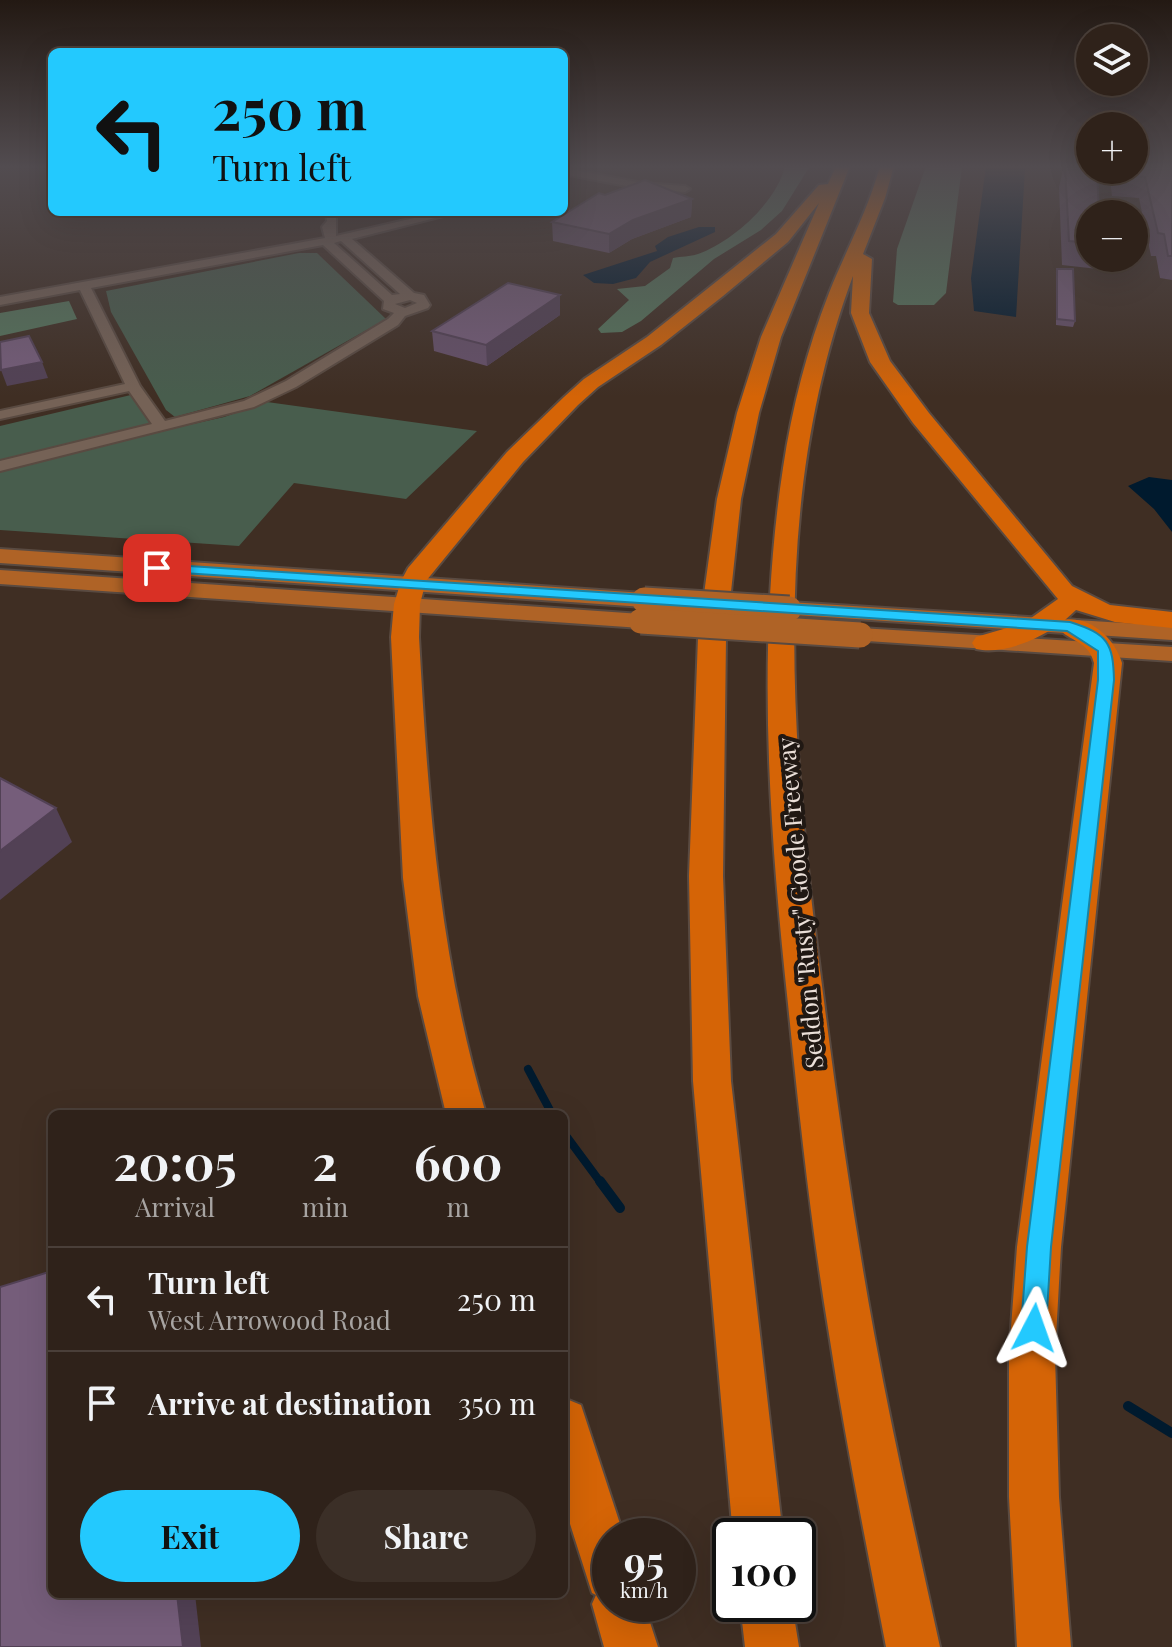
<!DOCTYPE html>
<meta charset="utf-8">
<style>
:root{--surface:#2f221a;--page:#3b2f27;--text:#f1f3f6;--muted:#a7a4a2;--line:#4a3f39;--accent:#23c9fe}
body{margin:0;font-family:"Playfair Display",serif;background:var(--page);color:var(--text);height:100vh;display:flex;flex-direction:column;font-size:30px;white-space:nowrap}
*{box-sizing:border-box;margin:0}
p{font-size:26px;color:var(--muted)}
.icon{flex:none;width:44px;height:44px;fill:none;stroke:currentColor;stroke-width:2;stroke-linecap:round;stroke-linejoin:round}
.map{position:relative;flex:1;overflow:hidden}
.panel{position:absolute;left:48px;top:1110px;width:520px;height:488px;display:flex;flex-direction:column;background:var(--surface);border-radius:12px;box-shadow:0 8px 32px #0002,0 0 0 2px var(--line)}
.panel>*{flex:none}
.guide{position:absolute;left:48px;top:48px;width:520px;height:168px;border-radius:12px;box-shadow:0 8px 32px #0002,0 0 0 2px var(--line);background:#23c9fe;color:#111;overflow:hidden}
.fabs{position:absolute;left:1076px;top:24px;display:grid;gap:16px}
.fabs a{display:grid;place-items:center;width:72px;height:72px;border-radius:50%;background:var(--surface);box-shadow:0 8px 32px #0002,0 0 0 2px var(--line);font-size:40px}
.speed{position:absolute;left:592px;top:1518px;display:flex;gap:16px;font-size:40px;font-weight:700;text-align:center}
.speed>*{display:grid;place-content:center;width:104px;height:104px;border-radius:50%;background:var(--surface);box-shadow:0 8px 32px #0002,0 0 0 2px var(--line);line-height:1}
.speed small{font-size:20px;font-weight:400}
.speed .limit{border:4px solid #111;border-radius:12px;background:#fff;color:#111}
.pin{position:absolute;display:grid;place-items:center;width:68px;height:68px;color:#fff;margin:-34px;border-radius:16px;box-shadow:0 4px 12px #0006}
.me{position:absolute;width:88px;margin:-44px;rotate:4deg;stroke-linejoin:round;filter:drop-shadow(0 0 6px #0008)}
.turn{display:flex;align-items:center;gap:28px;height:168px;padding:0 32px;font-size:36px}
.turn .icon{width:104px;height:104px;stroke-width:2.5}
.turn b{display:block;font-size:56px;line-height:68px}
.eta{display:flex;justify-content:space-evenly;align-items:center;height:136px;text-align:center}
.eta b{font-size:48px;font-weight:700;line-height:56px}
.primary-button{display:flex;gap:16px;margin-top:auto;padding:16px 32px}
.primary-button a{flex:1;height:92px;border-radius:48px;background:var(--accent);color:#111;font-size:32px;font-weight:700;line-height:92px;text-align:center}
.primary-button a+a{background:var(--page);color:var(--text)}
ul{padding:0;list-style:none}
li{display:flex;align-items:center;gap:24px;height:104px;padding:0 32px;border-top:2px solid var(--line)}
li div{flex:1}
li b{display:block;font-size:30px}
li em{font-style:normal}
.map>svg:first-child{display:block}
</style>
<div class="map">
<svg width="1172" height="1647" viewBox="0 0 1172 1647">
<rect width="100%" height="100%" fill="#3f2e23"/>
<g fill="#485d4d">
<polygon points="299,253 317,253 386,319 250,396 175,417 166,410 111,312 106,291"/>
<polygon points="135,394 166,430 224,417 267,402 477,431 406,499 294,483 239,546 0,530 0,426"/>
</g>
<g fill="#55755c">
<path d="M785 166H810L782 211 761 230 714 259 641 321 622 332 601 333 598 329 629 300 617 289 645 286 670 268 673 258C681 256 690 257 698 254 732 242 777 202 785 166Z"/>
<polygon points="926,166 962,166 946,293 934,305 898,305 893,302 897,249"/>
<polygon points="69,301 77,319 0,336 0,313"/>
</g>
<g fill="#001a2e">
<polygon points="986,166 1025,169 1016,317 974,311 971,278"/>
<polygon points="699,227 715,227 715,232 650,262 636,278 613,284 594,283 583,275 657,251 655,246 668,237"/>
<polygon points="1149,477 1172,480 1172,532 1154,509 1128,486"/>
</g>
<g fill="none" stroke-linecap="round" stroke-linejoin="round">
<g stroke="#001a2e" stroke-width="8">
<polyline points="528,1069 552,1114"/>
<polyline points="564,1133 601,1183"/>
</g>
<g stroke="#001a2e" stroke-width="10">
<polyline points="600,1181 620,1208"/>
<polyline points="1128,1406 1172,1433"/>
</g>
<g stroke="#594a41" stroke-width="4">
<g id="minor">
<polygon points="564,168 642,183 685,186 690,189 685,192 642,189 564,174"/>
<path d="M326 212H336V236L440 212H459L352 239 414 293 424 295 430 305 428 308 405 316 398 325 296 387 254 407 0 471V461L152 424 129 391 0 419V411L125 384 80 290 0 305V297L325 238 322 227 327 221ZM341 241 400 294 392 295 334 243ZM323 245 384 301 383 309 394 313 388 319 286 381 244 401 165 421 140 386 91 288ZM410 300 417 303 405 308 395 304Z"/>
</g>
</g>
<g stroke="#594a41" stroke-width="4">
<g id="major">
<polygon points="0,549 644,593 652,595 655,600 652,605 644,607 0,563"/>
<polygon points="0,570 641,614 649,616 653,621 649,626 641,628 0,584"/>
<polygon points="789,602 1172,626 1172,640 781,614 777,609 781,604"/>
<polygon points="860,628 1172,647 1172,661 852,640 848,635 852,630"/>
</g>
</g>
<g stroke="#594a41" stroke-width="4">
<g id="highway">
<path d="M836 166H850L781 337 759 413 741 499 726 638 723 876 731 1081 783 1536H733L693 1081 689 876 698 638 717 499 737 413 761 337 819 203 788 242 723 296 661 345 598 387 578 405 523 462 426 581 420 604 419 637C428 801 439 956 486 1114H446L418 996 403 878 391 637 394 604 401 581 408 568 507 452 564 397 584 379 647 337 776 234 819 185 828 184Z"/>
<path d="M880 166H894L885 198 863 254 872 259 869 313 890 361 929 413 1072 586 1110 605 1172 612V628L1115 622 1076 610 1065 620C1091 616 1115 639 1122 663L1061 1247 1055 1355 1059 1497 1071 1647H1017L1009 1497V1355L1017 1247 1094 663C1088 638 1063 641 1058 625 1037 640 1002 655 976 649L972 643 976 637 1024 623 1058 599 913 423 870 362 851 313 853 276C766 507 793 763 824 1001 838 1112 854 1223 874 1333 893 1438 917 1542 940 1647H886C866 1543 845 1439 829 1334 811 1225 799 1114 788 1004 769 826 756 646 783 468 792 408 807 349 829 293 846 250 868 211 880 166Z"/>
<polygon points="564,1398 581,1405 624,1536 610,1536 610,1604 644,1604 658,1647 604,1647 592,1604 596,1595 592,1593 564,1505"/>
<polygon points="740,1604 792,1604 799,1647 745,1647"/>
</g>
</g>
<use href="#minor" fill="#756256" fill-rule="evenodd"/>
<use href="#major" fill="#af6326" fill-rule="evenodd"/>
<use href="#highway" fill="#d56406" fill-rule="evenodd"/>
<g stroke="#594a41" stroke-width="29" stroke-linecap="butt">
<g id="major-bridge">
<polyline points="644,600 789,609"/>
<polyline points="641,621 860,635"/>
</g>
</g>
<use href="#major-bridge" stroke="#af6326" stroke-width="25"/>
</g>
<g fill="#655069">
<polygon points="1064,166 1090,166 1090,258 1101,258 1098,269 1062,265 1059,187"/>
<polygon points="1172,166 1172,280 1160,278 1156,256 1151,256 1139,198 1112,196 1109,170 1134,170"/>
<polygon points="605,195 692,199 691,217 632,239 609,253 553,241 552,222"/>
<polygon points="1057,269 1075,321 1073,327 1056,325 1056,274"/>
<polygon points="560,315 487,366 434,351 432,331"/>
</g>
<g fill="#524155">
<polygon points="692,199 691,217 632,239 609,253 609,234 633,220"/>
<polygon points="560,295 560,315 487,366 486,345"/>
<polygon points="42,362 48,378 7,386 1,370"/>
<polygon points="56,808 72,842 0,900 0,851"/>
<polygon points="177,1594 195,1594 201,1647 183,1647"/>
</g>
<g fill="#755d7a" stroke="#524155" stroke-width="2">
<polygon points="1065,166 1090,166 1090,170 1097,170 1099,214 1090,214 1090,243 1069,241"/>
<polygon points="1134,166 1172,166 1172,256 1168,256 1164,234 1158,233 1145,177 1118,175 1118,170 1134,170"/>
<polygon points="645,180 692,199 633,220 609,234 552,222 599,193 605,195"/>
<polygon points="1057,269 1073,269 1075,321 1057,319"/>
<polygon points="508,283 560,295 486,345 432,331"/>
<polygon points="29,336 42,362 1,370 0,342"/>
<polygon points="0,778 56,808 0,851"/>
<polygon points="52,1271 52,1594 177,1594 183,1647 0,1647 0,1287"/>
</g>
<linearGradient id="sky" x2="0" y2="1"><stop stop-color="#231913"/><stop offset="0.42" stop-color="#524c50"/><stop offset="1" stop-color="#524c50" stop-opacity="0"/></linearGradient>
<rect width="1172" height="397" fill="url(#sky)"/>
<path fill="#23c9fe" stroke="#1783a5" stroke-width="2" d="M157 564 1070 622C1108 634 1113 643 1114 680L1051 1247 1046 1328 1043 1337 1034 1340 1024 1337 1021 1328 1027 1247 1098 680V651L1067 631 152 571 150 568Z"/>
<g text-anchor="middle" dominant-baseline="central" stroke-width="8" stroke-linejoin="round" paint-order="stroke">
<g font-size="24" fill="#eadfd8" stroke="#201813">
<text transform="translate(799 903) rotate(-95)">Seddon "Rusty" Goode Freeway</text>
</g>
</g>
</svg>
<div class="fabs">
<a><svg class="icon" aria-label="layers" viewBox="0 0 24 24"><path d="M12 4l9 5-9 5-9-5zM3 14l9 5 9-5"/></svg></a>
<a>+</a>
<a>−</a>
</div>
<div class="speed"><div>95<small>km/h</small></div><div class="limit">100</div></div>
<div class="pin" style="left:157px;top:568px;background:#d93025"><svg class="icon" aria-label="arrive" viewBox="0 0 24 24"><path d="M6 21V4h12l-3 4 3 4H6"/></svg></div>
<svg class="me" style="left:1034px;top:1328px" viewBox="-20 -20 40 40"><path d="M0-17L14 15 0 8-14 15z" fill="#23c9fe" stroke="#fff" stroke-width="4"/></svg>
<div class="guide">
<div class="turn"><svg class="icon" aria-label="left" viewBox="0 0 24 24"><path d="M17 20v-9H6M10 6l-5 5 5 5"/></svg><div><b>250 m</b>Turn left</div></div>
</div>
<section class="panel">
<div class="eta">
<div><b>20:05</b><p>Arrival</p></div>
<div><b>2</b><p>min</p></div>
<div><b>600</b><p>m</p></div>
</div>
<ul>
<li><svg class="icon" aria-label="left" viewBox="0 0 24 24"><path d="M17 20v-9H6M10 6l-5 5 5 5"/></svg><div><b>Turn left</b><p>West Arrowood Road</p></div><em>250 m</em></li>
<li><svg class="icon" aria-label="arrive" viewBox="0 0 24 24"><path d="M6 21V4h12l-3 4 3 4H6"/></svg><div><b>Arrive at destination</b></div><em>350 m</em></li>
</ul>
<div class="primary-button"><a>Exit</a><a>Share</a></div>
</section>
</div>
